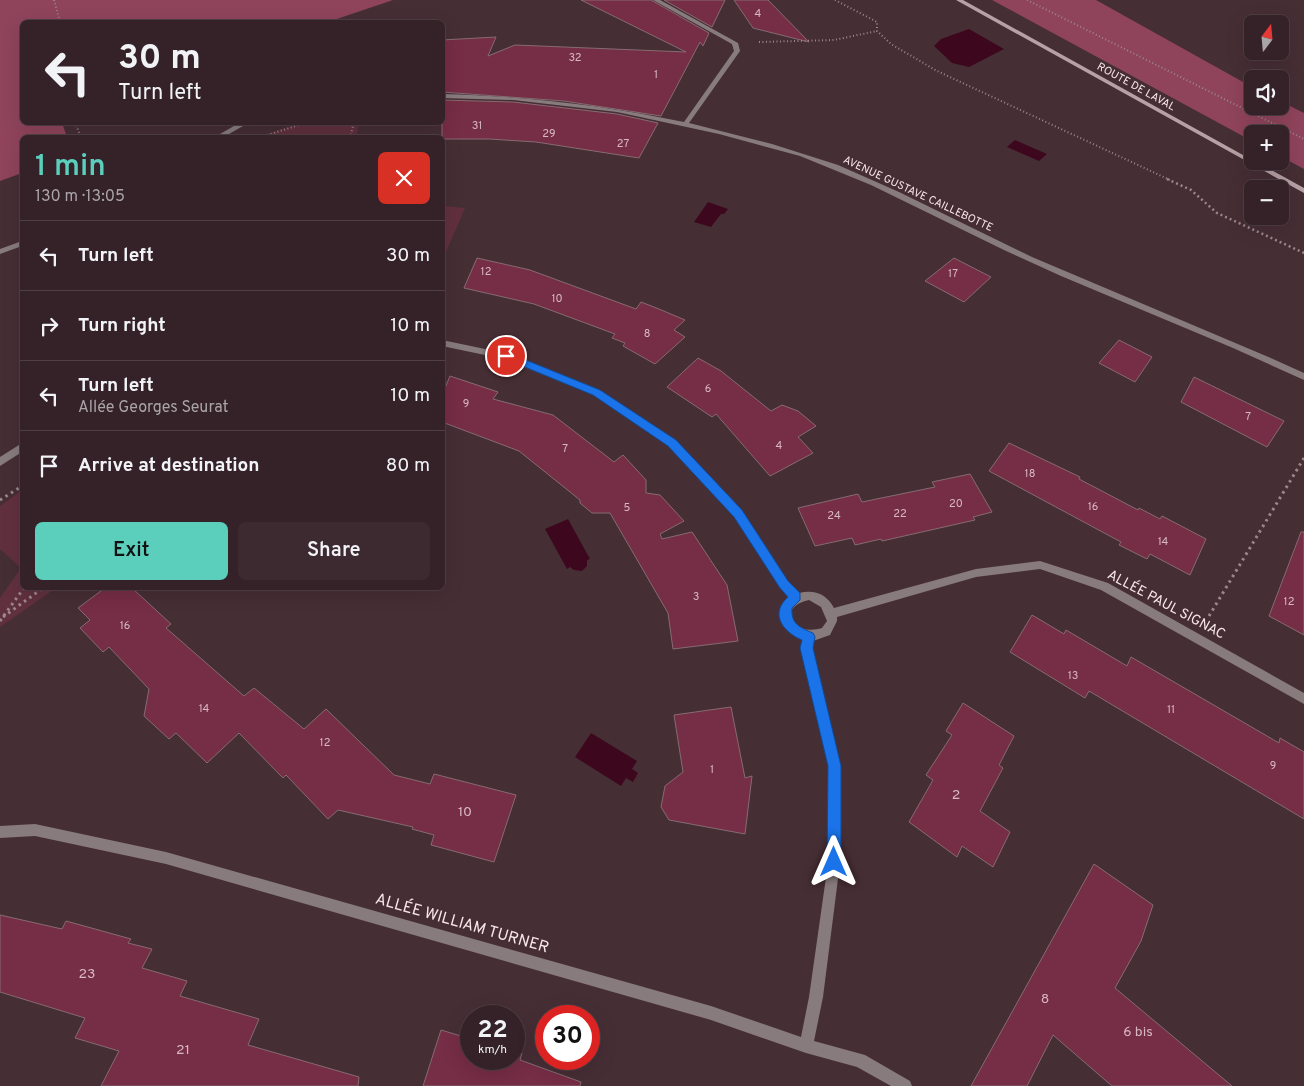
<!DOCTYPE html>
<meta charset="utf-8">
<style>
:root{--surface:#342228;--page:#3c2a30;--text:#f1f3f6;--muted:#a9a4a8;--line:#4e3f45;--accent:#5bcebc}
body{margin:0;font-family:Overpass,sans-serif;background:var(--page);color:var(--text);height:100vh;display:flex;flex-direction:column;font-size:19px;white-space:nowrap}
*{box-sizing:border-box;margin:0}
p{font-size:16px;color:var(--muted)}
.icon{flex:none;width:28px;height:28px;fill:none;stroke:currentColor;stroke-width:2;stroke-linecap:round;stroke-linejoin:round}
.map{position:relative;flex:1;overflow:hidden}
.side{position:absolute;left:20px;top:135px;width:425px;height:455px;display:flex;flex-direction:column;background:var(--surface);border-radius:8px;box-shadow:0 5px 20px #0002,0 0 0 1px var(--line)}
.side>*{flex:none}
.banner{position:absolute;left:20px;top:20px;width:425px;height:105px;border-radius:8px;box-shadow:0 5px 20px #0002,0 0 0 1px var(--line);background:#342228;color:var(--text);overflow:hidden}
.needle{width:32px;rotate:16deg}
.buttons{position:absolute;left:1244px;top:15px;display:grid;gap:10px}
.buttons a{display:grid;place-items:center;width:45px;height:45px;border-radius:8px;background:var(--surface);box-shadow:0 5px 20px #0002,0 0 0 1px var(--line);font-size:25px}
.speed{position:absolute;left:460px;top:1005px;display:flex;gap:10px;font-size:25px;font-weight:700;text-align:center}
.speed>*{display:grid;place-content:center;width:65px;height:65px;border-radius:50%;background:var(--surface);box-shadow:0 5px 20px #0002,0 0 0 1px var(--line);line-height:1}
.speed small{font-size:12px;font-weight:400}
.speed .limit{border:8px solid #d22;background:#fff;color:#111}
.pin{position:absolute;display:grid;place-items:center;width:42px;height:42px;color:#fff;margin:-21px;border:2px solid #fff;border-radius:50%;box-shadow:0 1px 5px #0007}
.me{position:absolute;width:55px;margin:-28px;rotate:0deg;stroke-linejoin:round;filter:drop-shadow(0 0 4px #0008)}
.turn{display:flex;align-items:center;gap:18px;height:105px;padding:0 15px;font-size:22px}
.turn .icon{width:65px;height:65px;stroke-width:2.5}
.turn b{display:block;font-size:35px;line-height:42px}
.round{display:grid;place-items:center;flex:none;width:52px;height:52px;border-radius:8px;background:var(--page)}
.headline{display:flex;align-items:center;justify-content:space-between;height:85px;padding:0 15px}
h1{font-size:30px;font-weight:600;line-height:38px;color:var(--accent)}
.primary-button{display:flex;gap:10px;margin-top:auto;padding:10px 15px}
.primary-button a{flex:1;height:58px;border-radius:8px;background:var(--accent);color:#111;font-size:20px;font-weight:600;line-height:58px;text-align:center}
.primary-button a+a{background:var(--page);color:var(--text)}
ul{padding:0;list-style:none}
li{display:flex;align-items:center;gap:15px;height:70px;padding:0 15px;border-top:1px solid var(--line)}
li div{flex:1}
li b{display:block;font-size:19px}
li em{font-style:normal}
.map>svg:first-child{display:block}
</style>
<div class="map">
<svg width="1304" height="1086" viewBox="0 0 1304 1086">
<rect width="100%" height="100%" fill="#462e35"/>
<g fill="#61303f">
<polygon points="300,123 300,122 359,123 356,137 258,137"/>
<polygon points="443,206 465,208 443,259 442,206"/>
<polygon points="22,490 22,588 56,588 0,627 0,598 21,568 0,549 0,506"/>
</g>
<g fill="#8f445c">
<polygon points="0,0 393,0 328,22 22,22 22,122 62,123 67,137 22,138 22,173 0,181"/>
<polygon points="992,0 1096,0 1252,87 1252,106 1280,106 1280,101 1304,113 1304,169 1280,156 1280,134 1252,134 1252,141"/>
</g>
<g fill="#3d071d">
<polygon points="969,29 1004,49 969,67 952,63 934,46 941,39"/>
<polygon points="1015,140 1047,154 1039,161 1007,147"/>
<polygon points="708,202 728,209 724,214 721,214 711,227 694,222"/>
<polygon points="568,519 590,559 587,560 587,566 582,571 574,570 570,567 567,569 545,529"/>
<polygon points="591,733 637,761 632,769 638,773 633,782 626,778 621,786 575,757"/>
</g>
<g fill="#762d46" stroke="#866b72">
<polygon points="581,0 651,0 709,33 703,46 700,42 661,116 564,101 442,92 442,40 496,37 488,56 515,45 686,52"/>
<polygon points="664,0 725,0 712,27"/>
<polygon points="734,0 768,0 809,42 753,28"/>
<polygon points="442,100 513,102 617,114 658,123 639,158 536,142 489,139 442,139"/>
<polygon points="477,258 530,270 636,309 641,302 659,309 685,320 674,330 685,337 655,364 623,346 625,343 612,338 615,334 534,304 464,288"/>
<polygon points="954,258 991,277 964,302 925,281"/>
<polygon points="1119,340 1152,357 1135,382 1099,363"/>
<polygon points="698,358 721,371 771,411 782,405 798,411 816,426 798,437 813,453 770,476 716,414 712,417 667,387"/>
<polygon points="450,376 498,392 493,399 553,415 614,462 623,455 646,480 646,493 660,495 684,521 660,534 662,539 692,532 727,585 738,641 673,649 668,613 610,513 592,513 580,503 580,500 519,451 442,422 442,395"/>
<polygon points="1194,377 1284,421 1267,447 1181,402"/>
<polygon points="1009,443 1080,477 1079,479 1138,510 1139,508 1160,519 1162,516 1206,539 1190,575 1150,554 1147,559 1119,545 1121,542 989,471"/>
<polygon points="970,474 992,512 973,517 975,520 882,541 881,539 855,545 852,538 815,546 798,508 858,494 862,502 935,487 932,482"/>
<polygon points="1301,532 1304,532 1304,635 1269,616"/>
<polygon points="105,588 132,588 171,624 166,628 244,696 254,688 304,729 326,709 394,775 430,784 434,774 516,795 494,862 431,845 434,835 412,829 413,827 338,810 328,819 286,775 283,778 239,733 207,763 176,733 169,739 144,716 149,689 109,647 103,652 80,628 90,620 78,608"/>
<polygon points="1032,615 1064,634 1066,630 1127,666 1131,657 1279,743 1280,738 1304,752 1304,819 1089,691 1085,698 1010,652"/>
<polygon points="963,703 1014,736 999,765 1003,768 980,811 1010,832 993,867 962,846 957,857 909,822 933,780 926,775 952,735 946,731"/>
<polygon points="731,707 745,778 752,776 745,834 669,820 661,807 665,786 683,772 674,715"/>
<polygon points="1094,864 1153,905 1141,941 1115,988 1232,1086 1112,1086 1053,1035 1027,1086 971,1086"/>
<polygon points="0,915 62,929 66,921 131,939 128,943 152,949 142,968 187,981 180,996 259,1019 248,1045 359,1077 358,1086 101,1086 119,1051 75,1038 85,1018 0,992"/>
<polygon points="441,1030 471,1039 471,1059 514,1059 514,1051 522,1053 520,1060 581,1082 580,1086 423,1086"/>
</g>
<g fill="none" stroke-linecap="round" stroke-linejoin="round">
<g stroke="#9b878c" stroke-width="2" stroke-dasharray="1 2.5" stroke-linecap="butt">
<polyline points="54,0 60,22"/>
<polyline points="835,0 877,22 877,31 891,44 937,71 1170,180"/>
<polyline points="1027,0 1304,139"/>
<polyline points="759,42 834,40 877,31"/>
<polyline points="75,122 81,138"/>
<polyline points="264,136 309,122"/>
<polyline points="350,138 354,122"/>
</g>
<polyline stroke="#9b878c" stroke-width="2.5" stroke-dasharray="2 3" stroke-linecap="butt" points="1167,179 1191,190 1217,213 1304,253"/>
<g stroke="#9b878c" stroke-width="3" stroke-dasharray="2.5 4" stroke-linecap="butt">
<polyline points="0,500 22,486"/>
<polyline points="1209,616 1304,458"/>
<polyline points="3,617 43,588"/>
<polyline points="0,621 24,588"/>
</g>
<g fill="#877b7e" fill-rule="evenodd">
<path d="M653 0H660L738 43 740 51 689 123 772 144 838 165 899 192 1032 257 1273 359 1304 373V380L1233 348 1061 276 1004 250 871 185 800 156 719 134 617 112 513 100 442 98V94C524 96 604 105 684 122L734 51 732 44Z"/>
<polygon points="241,122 250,122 222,138 213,138"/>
<polygon points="22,241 22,246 0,254 0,249"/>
<path d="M442 340 509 354 600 391 675 440 741 510 788 582 799 593C814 589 827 594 834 608L976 569 1040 561 1108 583 1304 693V704L1101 590 1040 569 976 577 837 617V621L830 635 813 641 811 648 841 766 840 863 823 997 814 1041 865 1055 910 1081 912 1086H891L857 1067 806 1053 711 1020 166 864 35 836 0 838V826L35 824 166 852 711 1006 801 1037 809 997 828 863 829 766 801 648 803 640C784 634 771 612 789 597L780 588 735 516 669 446 594 395 504 359 442 346ZM809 600 821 607 827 621 822 628C794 637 774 608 809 600Z"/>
<polygon points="19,445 22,445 22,452 0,466 0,457"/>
</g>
<polygon fill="#b5a1a6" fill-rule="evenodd" points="956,0 963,0 1252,160 1252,161 1255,161 1304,188 1304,193"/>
</g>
<path fill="#1a73e8" stroke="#114b97" d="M506 352 600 390 676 440 742 510 788 581 800 593V600L792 608C791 624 799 627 813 633L815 637 813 648 841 766V862L839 868 834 870 829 868 827 862 828 766 800 648 802 640C783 632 769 614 788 597L780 588 734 517 668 446 593 395 503 358V353Z"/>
<g text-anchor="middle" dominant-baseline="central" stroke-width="4" stroke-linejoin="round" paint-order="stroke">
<g font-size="11" fill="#d7b8c1">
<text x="758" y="14">4</text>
<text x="575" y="58">32</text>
<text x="656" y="75">1</text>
<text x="477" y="126">31</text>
<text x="549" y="134">29</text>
<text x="623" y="144">27</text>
<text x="486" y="272">12</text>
<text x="953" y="274">17</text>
<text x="557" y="299">10</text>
<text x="647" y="334">8</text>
<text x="708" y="389">6</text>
<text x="466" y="404">9</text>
<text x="1248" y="417">7</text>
<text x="779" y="446">4</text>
<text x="565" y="449">7</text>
<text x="1030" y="474">18</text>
<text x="956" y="504">20</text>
<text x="1093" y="507">16</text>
<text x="627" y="508">5</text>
<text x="900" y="514">22</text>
<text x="834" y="516">24</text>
<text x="1163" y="542">14</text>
<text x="696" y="597">3</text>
<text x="1289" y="602">12</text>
<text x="125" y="626">16</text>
<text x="1073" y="676">13</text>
<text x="204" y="709">14</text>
<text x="1171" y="710">11</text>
<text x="325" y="743">12</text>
<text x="1273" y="766">9</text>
<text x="712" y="770">1</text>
</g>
<g font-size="11" fill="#f7e7ea" stroke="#462e35">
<text transform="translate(1136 87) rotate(29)">ROUTE DE LAVAL</text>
<text transform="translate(918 194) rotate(25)">AVENUE GUSTAVE CAILLEBOTTE</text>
</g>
<g font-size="14" fill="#f7e7ea" stroke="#462e35">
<text transform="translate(1166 605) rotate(28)">ALLÉE PAUL SIGNAC</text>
</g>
<g font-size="14" fill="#d7b8c1">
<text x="956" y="795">2</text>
<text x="465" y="812">10</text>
<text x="87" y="974">23</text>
<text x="1045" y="999">8</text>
<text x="1138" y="1032">6 bis</text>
<text x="183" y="1050">21</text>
</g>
<g font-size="16" fill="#f7e7ea" stroke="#462e35">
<text transform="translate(462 924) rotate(16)">ALLÉE WILLIAM TURNER</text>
</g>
</g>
</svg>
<div class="buttons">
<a><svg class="needle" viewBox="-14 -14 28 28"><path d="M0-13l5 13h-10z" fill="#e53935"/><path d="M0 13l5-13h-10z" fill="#a9a4a8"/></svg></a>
<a><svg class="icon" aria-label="sound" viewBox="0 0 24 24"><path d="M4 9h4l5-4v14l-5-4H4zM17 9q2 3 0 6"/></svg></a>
<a>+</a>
<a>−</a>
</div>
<div class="speed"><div>22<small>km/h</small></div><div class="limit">30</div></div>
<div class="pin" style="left:506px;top:356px;background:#d93025"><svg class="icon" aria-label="arrive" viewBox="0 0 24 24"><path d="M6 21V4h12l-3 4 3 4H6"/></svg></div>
<svg class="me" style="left:834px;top:862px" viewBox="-20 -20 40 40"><path d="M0-17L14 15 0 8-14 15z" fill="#1a73e8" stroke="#fff" stroke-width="4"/></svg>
<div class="banner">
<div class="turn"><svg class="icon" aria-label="left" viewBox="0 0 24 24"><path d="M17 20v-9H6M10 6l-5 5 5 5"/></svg><div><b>30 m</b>Turn left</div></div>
</div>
<section class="side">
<div class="headline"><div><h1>1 min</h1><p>130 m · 13:05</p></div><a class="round" style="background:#d93025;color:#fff"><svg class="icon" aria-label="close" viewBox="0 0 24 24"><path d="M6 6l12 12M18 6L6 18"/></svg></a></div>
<ul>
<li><svg class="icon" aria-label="left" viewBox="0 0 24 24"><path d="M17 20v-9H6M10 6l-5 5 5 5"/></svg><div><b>Turn left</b></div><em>30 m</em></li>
<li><svg class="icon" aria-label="right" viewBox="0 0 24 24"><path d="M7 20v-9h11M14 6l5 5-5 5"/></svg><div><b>Turn right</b></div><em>10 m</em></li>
<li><svg class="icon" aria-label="left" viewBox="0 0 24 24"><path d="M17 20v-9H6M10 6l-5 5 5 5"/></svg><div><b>Turn left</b><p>Allée Georges Seurat</p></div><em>10 m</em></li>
<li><svg class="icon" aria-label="arrive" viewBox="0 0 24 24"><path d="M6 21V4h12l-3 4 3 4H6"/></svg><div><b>Arrive at destination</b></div><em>80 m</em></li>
</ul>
<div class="primary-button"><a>Exit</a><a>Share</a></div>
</section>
</div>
